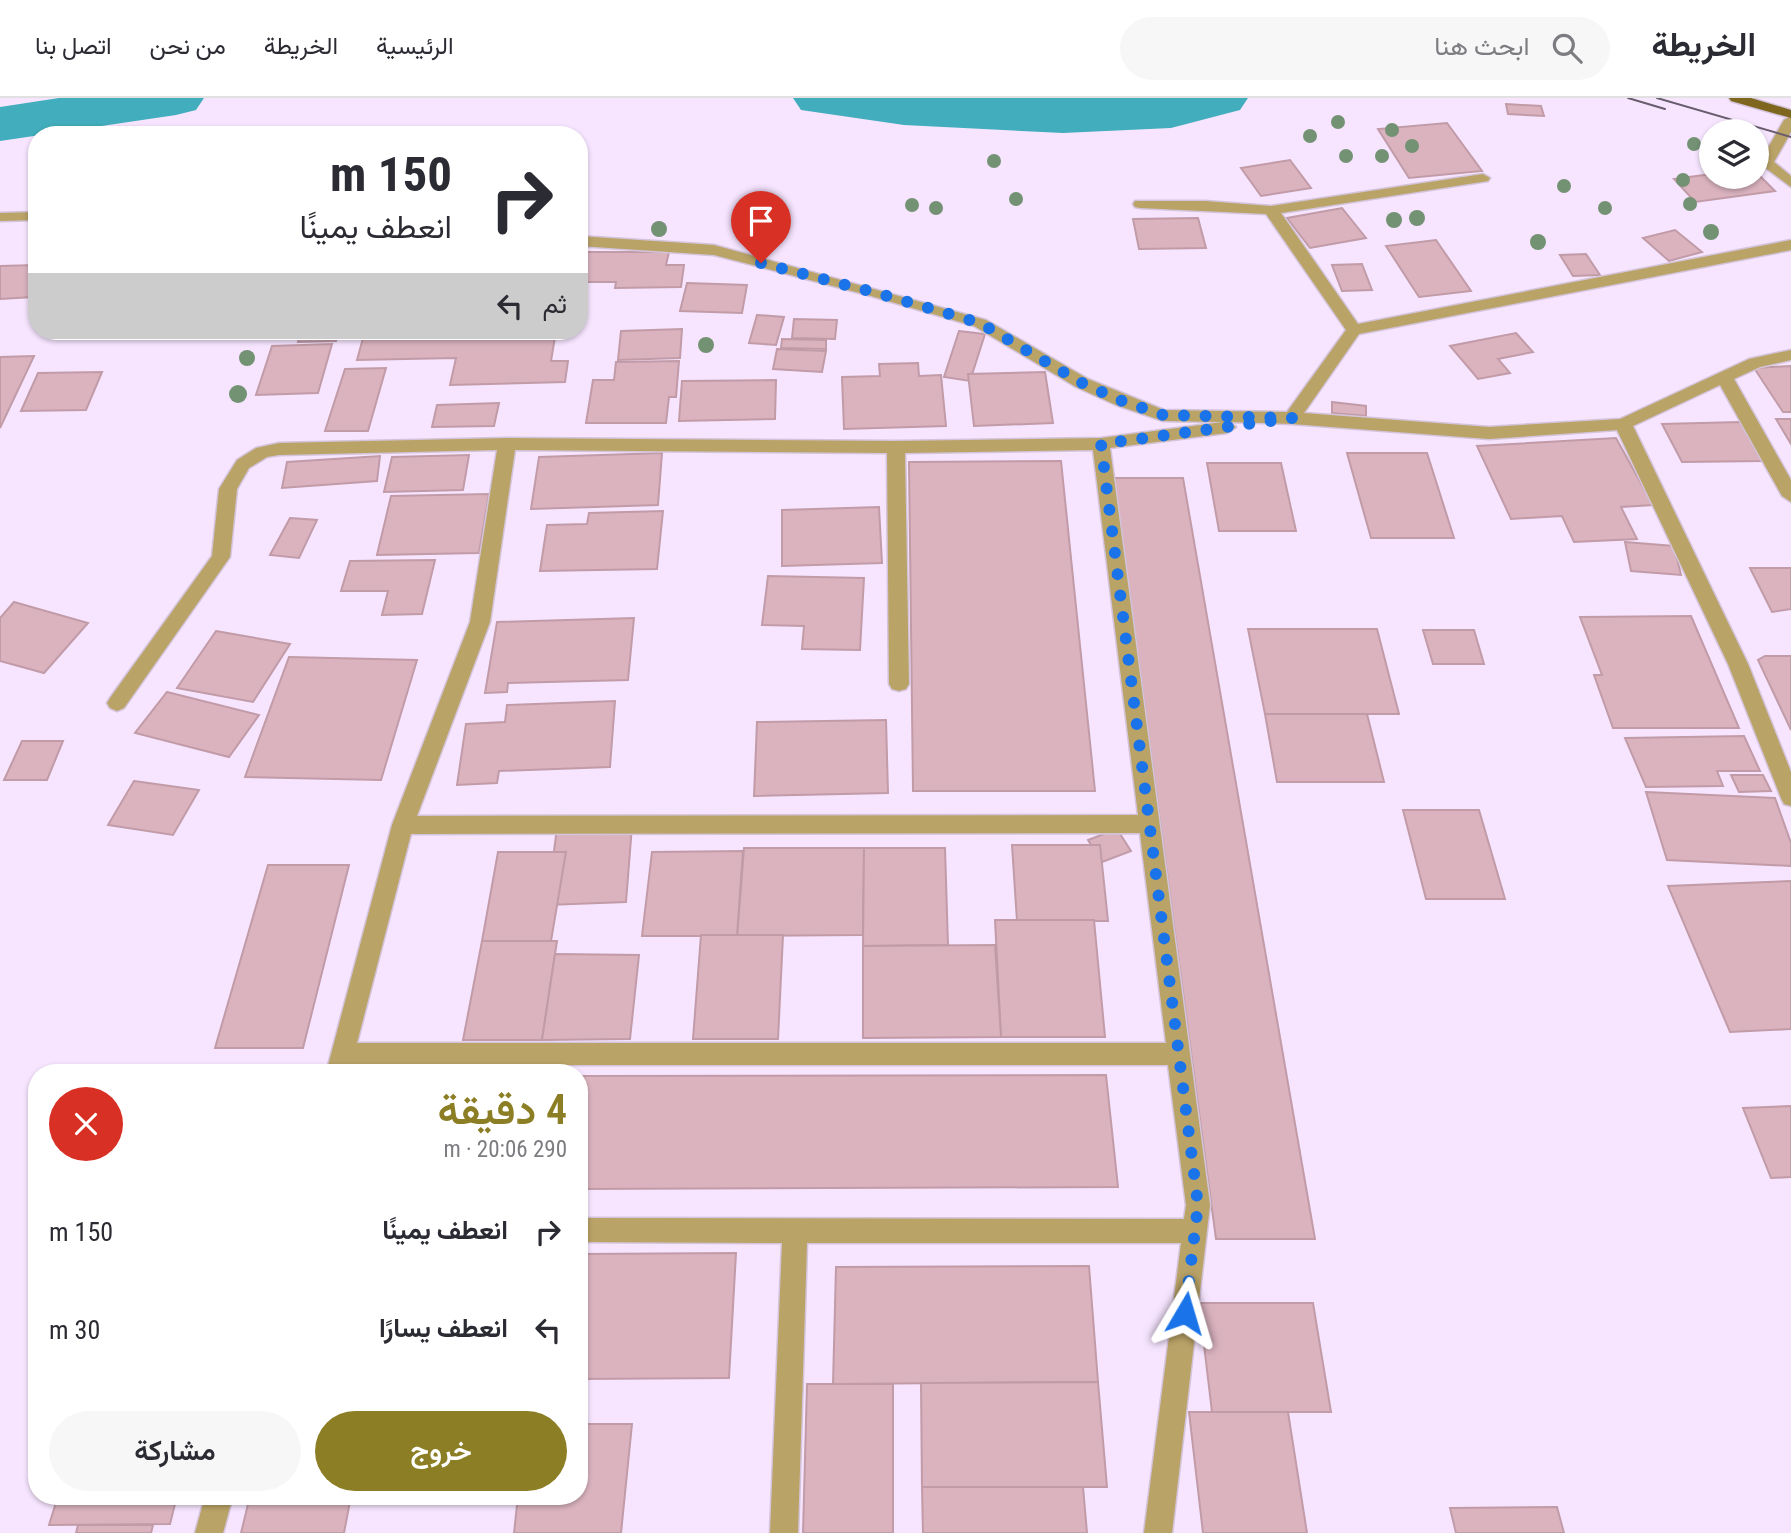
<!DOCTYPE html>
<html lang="ar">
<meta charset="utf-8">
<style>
:root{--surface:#fff;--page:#f7f7f7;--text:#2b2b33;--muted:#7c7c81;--line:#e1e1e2;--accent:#8b7e24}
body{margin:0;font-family:"Roboto Condensed",Vazirmatn,sans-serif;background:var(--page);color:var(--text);direction:rtl;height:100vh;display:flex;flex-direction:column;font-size:26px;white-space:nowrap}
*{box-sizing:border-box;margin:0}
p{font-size:23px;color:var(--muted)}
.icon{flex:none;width:38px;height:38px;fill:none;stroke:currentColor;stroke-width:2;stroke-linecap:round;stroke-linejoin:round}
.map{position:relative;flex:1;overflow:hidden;direction:ltr}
.panel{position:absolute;left:28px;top:966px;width:560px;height:441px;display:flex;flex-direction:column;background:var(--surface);border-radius:28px;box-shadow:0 2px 5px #0004;direction:rtl}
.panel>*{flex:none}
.banner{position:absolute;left:28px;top:28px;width:560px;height:214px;border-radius:28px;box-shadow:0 2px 5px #0004;direction:rtl;background:#fff;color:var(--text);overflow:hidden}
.controls{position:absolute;left:1699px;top:21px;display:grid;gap:14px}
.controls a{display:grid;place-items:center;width:70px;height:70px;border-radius:50%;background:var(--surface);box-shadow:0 2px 5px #0004;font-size:35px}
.pin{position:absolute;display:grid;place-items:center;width:60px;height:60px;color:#fff;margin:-72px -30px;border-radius:50% 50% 50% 0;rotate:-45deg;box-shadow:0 0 7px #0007}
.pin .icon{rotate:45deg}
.me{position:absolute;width:77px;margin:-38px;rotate:7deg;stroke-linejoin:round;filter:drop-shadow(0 0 5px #0008)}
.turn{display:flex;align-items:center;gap:24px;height:147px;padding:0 21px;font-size:32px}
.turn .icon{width:91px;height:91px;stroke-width:2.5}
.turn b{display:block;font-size:49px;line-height:60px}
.then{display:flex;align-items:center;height:66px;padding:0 21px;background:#0003;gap:14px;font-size:26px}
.round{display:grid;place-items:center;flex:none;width:74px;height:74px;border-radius:37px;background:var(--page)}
.headline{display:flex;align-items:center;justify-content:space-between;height:119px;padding:0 21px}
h1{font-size:42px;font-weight:600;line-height:52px;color:var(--accent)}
.cta{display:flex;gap:14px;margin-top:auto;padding:14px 21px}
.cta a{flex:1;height:80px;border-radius:42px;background:var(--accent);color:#fff;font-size:28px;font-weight:600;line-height:80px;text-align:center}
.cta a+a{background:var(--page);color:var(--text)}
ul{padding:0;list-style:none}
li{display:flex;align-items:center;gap:21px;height:98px;padding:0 21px}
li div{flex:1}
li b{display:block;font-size:26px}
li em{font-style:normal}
header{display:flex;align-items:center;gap:42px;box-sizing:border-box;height:98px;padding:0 35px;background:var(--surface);border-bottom:2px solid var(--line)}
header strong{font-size:33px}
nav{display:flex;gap:38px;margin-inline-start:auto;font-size:24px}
.search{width:490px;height:63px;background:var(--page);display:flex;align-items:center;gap:18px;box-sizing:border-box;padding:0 24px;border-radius:38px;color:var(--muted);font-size:26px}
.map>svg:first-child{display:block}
</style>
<header>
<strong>الخريطة</strong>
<div class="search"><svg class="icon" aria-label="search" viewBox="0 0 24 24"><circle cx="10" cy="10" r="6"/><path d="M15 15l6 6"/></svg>ابحث هنا</div>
<nav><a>الرئيسية</a><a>الخريطة</a><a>من نحن</a><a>اتصل بنا</a></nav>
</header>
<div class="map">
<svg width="1791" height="1435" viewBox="0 0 1791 1435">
<rect width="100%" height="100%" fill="#f7e5ff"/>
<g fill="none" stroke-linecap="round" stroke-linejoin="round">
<g fill="#42adbc" fill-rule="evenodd">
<polygon points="59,0 204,0 196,12 176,17 0,43 0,9"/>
<polygon points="793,0 1248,0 1240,12 1171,30 1063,35 904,27 801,12"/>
</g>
</g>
<g fill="#dab3bf" stroke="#c19ba7" stroke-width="2">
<polygon points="1506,6 1541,8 1544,18 1508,16"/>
<polygon points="1447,25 1482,73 1409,80 1378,31"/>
<polygon points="253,29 314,33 312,37 247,37"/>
<polygon points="1290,62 1311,90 1261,98 1241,70"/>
<polygon points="1757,75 1775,93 1695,104 1674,81 1712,76 1712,79 1757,79"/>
<polygon points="1342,110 1366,140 1310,150 1287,120"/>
<polygon points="1198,120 1206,150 1139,151 1133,121"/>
<polygon points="1675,132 1702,154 1669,163 1643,140"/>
<polygon points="1436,142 1471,193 1419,199 1386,148"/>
<polygon points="584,154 669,154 666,167 684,167 681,189 615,190 616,184 579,184"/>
<polygon points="1586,156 1600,177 1573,178 1560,157"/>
<polygon points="1362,166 1372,192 1342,193 1332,167"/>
<polygon points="37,167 37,191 33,199 0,201 0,168"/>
<polygon points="687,185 747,187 742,215 680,213"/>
<polygon points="757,217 784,219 776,247 749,245"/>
<polygon points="794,221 837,222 835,241 792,240"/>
<polygon points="682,231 680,260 618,262 621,233"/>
<polygon points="302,233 339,233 336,243 298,244"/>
<polygon points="365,233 556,233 551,263 568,263 565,284 450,287 456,260 357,262"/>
<polygon points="959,233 985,236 970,283 944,279"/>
<polygon points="1516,235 1533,254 1498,261 1510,275 1478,281 1450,248"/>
<polygon points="782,241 826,242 826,251 781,250"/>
<polygon points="332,246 318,295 256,297 272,248"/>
<polygon points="777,251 826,253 822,274 773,271"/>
<polygon points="34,258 0,330 0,259"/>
<polygon points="679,263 676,299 669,299 666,325 586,325 593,282 614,282 616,264"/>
<polygon points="918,265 919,278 941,277 946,328 844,331 842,279 880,278 879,266"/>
<polygon points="1791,268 1791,314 1783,314 1754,270"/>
<polygon points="386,270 368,333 325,333 345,271"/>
<polygon points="102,274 86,312 21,313 38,275"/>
<polygon points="1045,274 1053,325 974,328 968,276"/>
<polygon points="776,282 775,321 679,323 682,283"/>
<polygon points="1332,304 1366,308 1366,318 1332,315"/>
<polygon points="499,305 494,328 432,329 437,307"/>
<polygon points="1776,321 1791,321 1791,346"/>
<polygon points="1740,324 1762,363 1682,364 1662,326"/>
<polygon points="1616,340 1653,407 1621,409 1637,441 1574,444 1562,418 1511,421 1477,348"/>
<polygon points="662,355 658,407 531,411 539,359"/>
<polygon points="1347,355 1427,355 1454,440 1371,440"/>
<polygon points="469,357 463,392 384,394 392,359"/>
<polygon points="380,358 377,383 282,390 287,364"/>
<polygon points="1061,363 1095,693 913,693 909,364"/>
<polygon points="1207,365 1281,365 1296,433 1219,433"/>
<polygon points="1114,380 1183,380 1315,1141 1216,1141"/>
<polygon points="489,396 479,455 377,457 391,398"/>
<polygon points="879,409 882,465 782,468 782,412"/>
<polygon points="663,413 657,471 540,473 547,427 587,426 589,415"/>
<polygon points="290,420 317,422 299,460 270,457"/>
<polygon points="1625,444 1674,448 1681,477 1631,473"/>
<polygon points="435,462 422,516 382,517 388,493 341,493 350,463"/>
<polygon points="1750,470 1791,470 1791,511 1772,514"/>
<polygon points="768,478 864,480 860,552 802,551 804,528 762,527"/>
<polygon points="14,504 88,525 44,575 0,563 0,520"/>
<polygon points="1691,518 1739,630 1613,630 1594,577 1602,577 1580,519"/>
<polygon points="634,520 628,582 508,585 507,594 485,595 497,524"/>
<polygon points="1248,531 1377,531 1399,616 1265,616"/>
<polygon points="1423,532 1474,532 1484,566 1433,566"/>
<polygon points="216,533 290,546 253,604 177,590"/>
<polygon points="1765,558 1791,558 1791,632 1758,562"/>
<polygon points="289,559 417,562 381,682 245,679"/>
<polygon points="167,594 259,617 229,659 135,635"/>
<polygon points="615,603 610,669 499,673 497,685 457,687 466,626 505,624 507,607"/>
<polygon points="1265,616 1367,616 1384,684 1277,684"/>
<polygon points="886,622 888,695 754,698 757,624"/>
<polygon points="1744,638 1760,673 1717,673 1723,688 1646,689 1625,640"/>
<polygon points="22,643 63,643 47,682 4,682"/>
<polygon points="1731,677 1763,677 1771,693 1739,694"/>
<polygon points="134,683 199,692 173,737 108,727"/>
<polygon points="1646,694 1775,700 1791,745 1791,768 1667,762"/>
<polygon points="1403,712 1479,712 1505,801 1426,801"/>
<polygon points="632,728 626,804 547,807 557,730"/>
<polygon points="1117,731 1131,753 1102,764 1088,742"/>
<polygon points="1012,747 1100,747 1108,823 1017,823"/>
<polygon points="744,750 864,750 863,837 737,838"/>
<polygon points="864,750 945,750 948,847 863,848"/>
<polygon points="743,753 737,838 642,838 652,754"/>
<polygon points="498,754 566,754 551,843 482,843"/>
<polygon points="268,767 349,767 303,950 215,950"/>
<polygon points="1791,783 1791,931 1730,934 1668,788"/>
<polygon points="995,822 1094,822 1105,939 1001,939"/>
<polygon points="701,837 783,837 778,941 693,941"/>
<polygon points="482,843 557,843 542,942 463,942"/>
<polygon points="995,847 1001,939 863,940 863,848"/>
<polygon points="555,856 639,857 630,941 542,942"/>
<polygon points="1106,977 1118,1089 579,1091 579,978"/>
<polygon points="1791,1008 1791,1079 1771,1080 1743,1010"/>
<polygon points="736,1155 729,1280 579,1281 579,1156"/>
<polygon points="1089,1168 1098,1284 833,1286 836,1169"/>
<polygon points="1199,1205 1313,1205 1331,1314 1212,1314"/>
<polygon points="1098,1284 1107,1389 922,1389 921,1285"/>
<polygon points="807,1286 893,1286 893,1435 803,1435"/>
<polygon points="1189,1314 1288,1314 1307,1435 1203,1435"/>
<polygon points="579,1326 632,1326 621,1435 514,1435 518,1398 579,1398"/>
<polygon points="922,1389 1083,1389 1087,1435 923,1435"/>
<polygon points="58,1398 177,1398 170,1426 49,1427"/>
<polygon points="250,1398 351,1398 344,1435 241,1435"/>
<polygon points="1557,1409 1564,1435 1456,1435 1450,1410"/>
<polygon points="78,1427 153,1427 151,1435 76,1435"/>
</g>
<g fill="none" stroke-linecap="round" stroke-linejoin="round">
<g stroke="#d4c4db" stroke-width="3">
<g id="minor">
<polygon points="1791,18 1791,34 1774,64 1791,78 1791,89 1759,65 1784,22"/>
<path d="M1483 76 1490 80 1488 83 1281 115 1358 226 1791 142V152L1359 236 1304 315 1489 329 1620 321 1749 261 1791 252V262L1760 269 1734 281 1791 382V404L1782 398 1720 287 1633 328 1748 566 1791 674V708L1784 706 1781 700 1728 566 1617 332 1489 341 1292 326 1229 324 1236 329 1227 335 1110 350 1210 1107 1172 1435H1144L1181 1145H807L798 1435H770L782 1145 579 1144V1120L1184 1121 1186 1107 1168 967H352L350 975H326L392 727 470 524 497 352 279 357 267 359 249 370 237 391 230 459 124 610 117 613 110 610 107 605 110 600 212 458 219 391 237 362 256 350 279 345 507 340 896 343 1101 340 1223 324 1163 323 1116 307 1076 289 974 228 871 198 714 157 579 148V138L714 147 986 222 1088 281 1164 312 1287 314 1346 232 1266 116 1140 110 1135 109 1133 106 1135 103H1205L1271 108ZM515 352 887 355 889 586 892 591 899 593 906 591 909 586 905 355 1093 352 1138 717 417 718 490 524ZM1140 735 1166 945H357L411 736Z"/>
<polygon points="37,114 37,122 0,123 0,115"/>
<polygon points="205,1398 233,1398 223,1435 195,1435"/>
</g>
</g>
<g stroke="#d4c4db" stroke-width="3">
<polygon id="major" points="1729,0 1751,0 1791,12 1791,20 1731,3"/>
</g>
<use href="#minor" fill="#baa367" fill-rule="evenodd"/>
<use href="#major" fill="#7f661f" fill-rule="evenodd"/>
<g stroke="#685c6d" stroke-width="2">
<polyline points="1628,0 1665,11"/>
<polyline points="1657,0 1791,39"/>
</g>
</g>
<g fill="#739173">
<circle cx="1338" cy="24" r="7"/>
<circle cx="1392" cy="32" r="7"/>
<circle cx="1310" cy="38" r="7"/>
<circle cx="1694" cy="46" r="7"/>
<circle cx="1412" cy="48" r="7"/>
<circle cx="1346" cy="58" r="7"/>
<circle cx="1382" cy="58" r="7"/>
<circle cx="994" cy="63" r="7"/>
<circle cx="1683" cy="82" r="7"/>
<circle cx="1564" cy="88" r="7"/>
<circle cx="1016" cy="101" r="7"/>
<circle cx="1690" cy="106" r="7"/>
<circle cx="912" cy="107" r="7"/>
<circle cx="936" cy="110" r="7"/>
<circle cx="1605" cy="110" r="7"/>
<circle cx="1417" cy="120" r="8"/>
<circle cx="1394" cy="122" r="8"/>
<circle cx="659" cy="131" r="8"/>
<circle cx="1711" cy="134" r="8"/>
<circle cx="1538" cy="144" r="8"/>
<circle cx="706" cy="247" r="8"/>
<circle cx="247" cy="260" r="8"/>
<circle cx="238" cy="296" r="9"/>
</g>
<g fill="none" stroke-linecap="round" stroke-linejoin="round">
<polyline stroke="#1a73e8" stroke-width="12" stroke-dasharray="0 21.6" points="761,165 877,195 980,225 1082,285 1122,303 1163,317 1292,320 1101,346 1198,1107 1185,1215"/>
</g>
</svg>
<div class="controls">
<a><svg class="icon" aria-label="layers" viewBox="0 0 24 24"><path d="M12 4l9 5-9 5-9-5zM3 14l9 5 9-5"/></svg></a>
</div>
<div class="pin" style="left:761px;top:165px;background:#d93025"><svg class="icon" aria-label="arrive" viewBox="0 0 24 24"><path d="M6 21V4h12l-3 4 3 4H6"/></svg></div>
<svg class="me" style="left:1185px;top:1215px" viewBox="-20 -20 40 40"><path d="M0-17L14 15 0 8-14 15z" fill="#1a73e8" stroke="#fff" stroke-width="4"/></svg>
<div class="banner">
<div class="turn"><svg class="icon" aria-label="right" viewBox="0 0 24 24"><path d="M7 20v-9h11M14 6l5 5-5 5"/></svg><div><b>150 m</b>انعطف يمينًا</div></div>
<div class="then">ثم<svg class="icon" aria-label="left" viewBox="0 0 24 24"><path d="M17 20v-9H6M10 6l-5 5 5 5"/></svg></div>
</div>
<section class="panel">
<div class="headline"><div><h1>4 دقيقة</h1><p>290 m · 20:06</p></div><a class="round" style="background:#d93025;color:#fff"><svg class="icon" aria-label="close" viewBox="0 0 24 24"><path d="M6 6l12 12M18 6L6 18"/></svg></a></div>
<ul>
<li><svg class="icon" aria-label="right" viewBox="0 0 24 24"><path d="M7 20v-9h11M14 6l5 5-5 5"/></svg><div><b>انعطف يمينًا</b></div><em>150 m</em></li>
<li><svg class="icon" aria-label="left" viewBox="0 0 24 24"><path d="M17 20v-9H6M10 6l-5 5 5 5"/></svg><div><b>انعطف يسارًا</b></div><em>30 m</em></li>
</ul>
<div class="cta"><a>خروج</a><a>مشاركة</a></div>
</section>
</div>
